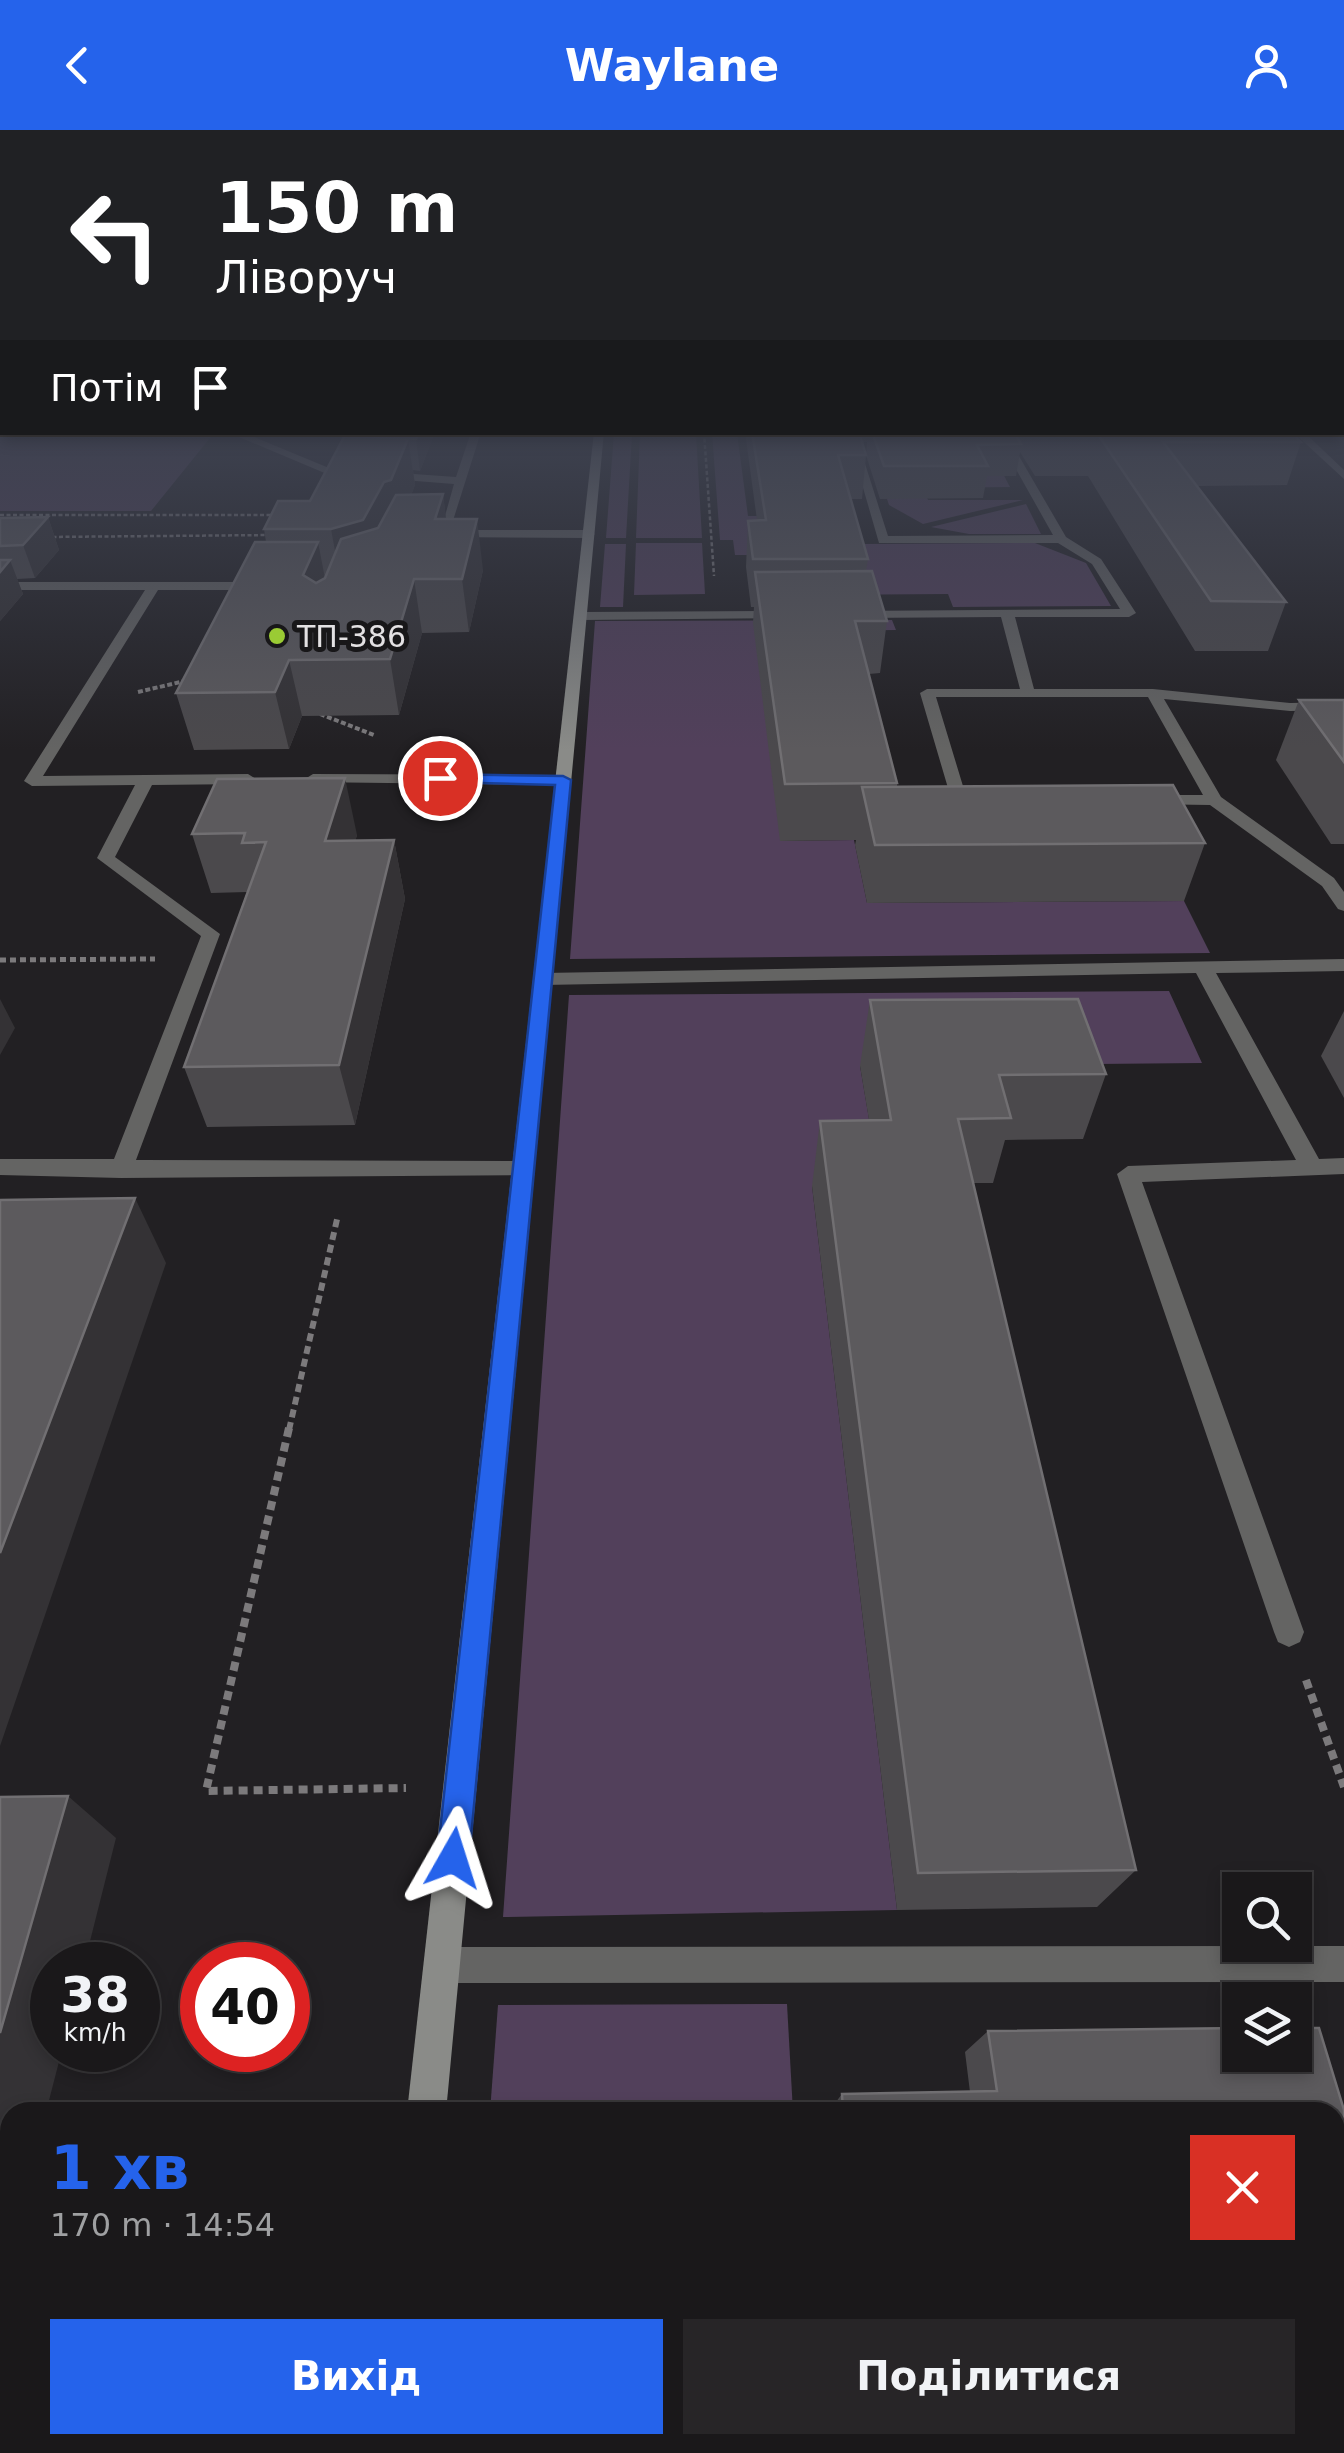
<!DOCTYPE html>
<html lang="uk">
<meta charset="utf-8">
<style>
:root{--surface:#1a181a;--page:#272527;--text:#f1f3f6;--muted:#9fa0a2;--line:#383739;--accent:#2563eb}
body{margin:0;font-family:"DejaVu Sans",sans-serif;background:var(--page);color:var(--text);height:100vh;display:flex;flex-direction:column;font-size:38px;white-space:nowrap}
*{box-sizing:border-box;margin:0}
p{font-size:32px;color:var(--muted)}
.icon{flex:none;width:55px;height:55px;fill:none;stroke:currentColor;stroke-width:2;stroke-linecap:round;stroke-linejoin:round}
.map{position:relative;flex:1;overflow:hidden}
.details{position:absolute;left:0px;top:1972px;width:1345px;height:352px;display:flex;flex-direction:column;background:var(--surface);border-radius:30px 30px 0 0;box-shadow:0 5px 15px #0003,0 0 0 2px var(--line)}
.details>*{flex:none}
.hud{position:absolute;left:0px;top:0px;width:1345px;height:305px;box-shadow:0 5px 15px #0003,0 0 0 2px var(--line);background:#202124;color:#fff;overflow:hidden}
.tools{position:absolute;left:1222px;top:1742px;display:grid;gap:20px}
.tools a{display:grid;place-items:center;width:90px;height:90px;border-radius:0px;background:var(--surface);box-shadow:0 5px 15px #0003,0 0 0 2px var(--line);font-size:50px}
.speed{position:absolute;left:30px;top:1812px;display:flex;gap:20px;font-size:50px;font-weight:700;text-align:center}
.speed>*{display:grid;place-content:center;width:130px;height:130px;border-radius:50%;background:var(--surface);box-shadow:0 5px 15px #0003,0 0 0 2px var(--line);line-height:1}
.speed small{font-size:25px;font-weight:400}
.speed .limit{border:15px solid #d22;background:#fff;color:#111}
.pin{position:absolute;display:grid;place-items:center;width:85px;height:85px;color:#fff;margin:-42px;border:5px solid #fff;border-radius:50%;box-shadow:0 2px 10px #0007}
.me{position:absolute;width:110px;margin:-55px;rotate:6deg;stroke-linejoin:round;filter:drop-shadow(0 0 8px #0008)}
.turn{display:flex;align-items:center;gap:35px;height:210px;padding:0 50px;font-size:45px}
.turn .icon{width:130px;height:130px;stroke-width:2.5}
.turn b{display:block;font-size:70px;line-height:85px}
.then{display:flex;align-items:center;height:95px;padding:0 50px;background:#0003;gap:20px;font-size:38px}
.round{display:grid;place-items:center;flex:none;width:105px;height:105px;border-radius:0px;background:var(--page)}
.headline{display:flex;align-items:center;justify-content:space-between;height:170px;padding:0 50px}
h1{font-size:60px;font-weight:700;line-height:75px;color:var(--accent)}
.action{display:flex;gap:20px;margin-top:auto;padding:20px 50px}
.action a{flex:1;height:115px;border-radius:0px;background:var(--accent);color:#fff;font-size:40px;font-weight:700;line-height:115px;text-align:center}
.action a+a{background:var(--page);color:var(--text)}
header{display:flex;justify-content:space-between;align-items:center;height:130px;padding:0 50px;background:var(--accent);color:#fff;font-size:45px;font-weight:700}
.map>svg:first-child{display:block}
</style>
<header><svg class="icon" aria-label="back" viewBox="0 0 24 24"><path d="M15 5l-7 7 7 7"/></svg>Waylane<svg class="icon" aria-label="person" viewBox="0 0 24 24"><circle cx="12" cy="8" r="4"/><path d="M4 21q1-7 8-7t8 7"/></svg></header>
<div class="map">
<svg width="1344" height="2323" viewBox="0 0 1344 2323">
<rect width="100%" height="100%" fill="#222023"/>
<g fill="#52405b">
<polygon points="0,295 2,302 214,303 151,381 0,381"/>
<polygon points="614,303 632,303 626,408 606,408"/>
<polygon points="640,303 696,303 702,408 636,408"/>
<polygon points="712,303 737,303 748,386 772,386 778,425 735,425 733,410 720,410"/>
<polygon points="871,321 991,321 1010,357 923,358 928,370 1023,370 923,394 889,375"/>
<polygon points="1026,374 1041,404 969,404 931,397"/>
<polygon points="636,413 702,413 705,464 634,465"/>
<polygon points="1035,413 1086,433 1111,476 953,477 948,464 808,465 861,414"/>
<polygon points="605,414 626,414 623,477 600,477"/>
<polygon points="892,490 896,500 802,501 781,711 854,710 867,773 1184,771 1210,823 570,829 595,491"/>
<polygon points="1169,861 1202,933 860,936 880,1054 812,1056 897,1780 503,1787 569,865"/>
<polygon points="787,1874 793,1982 490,1982 498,1875"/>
<polygon points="465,2315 812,2315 813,2323 464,2323"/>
</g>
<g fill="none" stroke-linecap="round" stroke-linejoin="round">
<g stroke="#7c7a7c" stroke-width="2.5" stroke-dasharray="4 2.5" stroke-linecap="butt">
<polyline points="704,302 714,446"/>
<polyline points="0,385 278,385"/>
<polyline points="46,407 274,405"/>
</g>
<g stroke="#7c7a7c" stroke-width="4" stroke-dasharray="5 2.5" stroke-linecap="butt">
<polyline points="138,562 189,550"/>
<polyline points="320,584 374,605"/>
</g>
<polyline stroke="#7c7a7c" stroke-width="5" stroke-dasharray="6 4" stroke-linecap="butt" points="0,830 155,829"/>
<polyline stroke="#7c7a7c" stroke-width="6" stroke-dasharray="8 5" stroke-linecap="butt" points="289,1300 338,1085"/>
<g stroke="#7c7a7c" stroke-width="8" stroke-dasharray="9 6" stroke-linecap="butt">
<polyline points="289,1298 206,1661 406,1658"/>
<polyline points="1306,1550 1344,1657"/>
</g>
<g fill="#646463" fill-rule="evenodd">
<polygon points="227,302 242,302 329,338 456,347 471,302 481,302 450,400 589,400 595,404 589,408 439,407 454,354 327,344"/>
<polygon points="995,302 1005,302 1066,407 1101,429 1136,483 1129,487 1015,487 1034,559 1153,559 1290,573 1344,572 1344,580 1290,581 1164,569 1221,667 1334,748 1344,762 1344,781 1338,779 1322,756 1210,675 1141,674 1141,666 1147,665 1203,665 1148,567 936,567 966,666 985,671 977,676 953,675 920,563 927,559 1020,559 1001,487 854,488 847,484 849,481 1120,479 1092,434 1058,413 879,413 851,316 864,318 861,321 888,406 1053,405"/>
<polygon points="1293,302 1304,302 1344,340 1344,349"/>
<polygon points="0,452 266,452 272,456 266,460 158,460 43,646 248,644 256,649 248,654 152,655 115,727 220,804 136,1030 523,1031 534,1039 531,1045 121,1048 0,1045 0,1029 114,1029 201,806 97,728 135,655 32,656 24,651 145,460 0,460"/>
<polygon points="789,481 791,484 784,488 581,490 574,486 581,482"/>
<polygon points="313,644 563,645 571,650 563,655 307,652 305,649"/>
<polygon points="1344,829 1344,841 1216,843 1319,1029 1344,1028 1344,1044 1142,1052 1304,1502 1300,1512 1289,1517 1278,1512 1274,1502 1117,1044 1128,1036 1296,1030 1196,843 543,855 533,849 543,843"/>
<polygon points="1344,1816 1344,1852 442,1853 429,1848 424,1835 429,1822 442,1817"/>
</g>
<g fill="#8a8b88" fill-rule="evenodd">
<polygon points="594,302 604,302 446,1982 407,1982"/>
<polygon points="370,2315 414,2315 413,2323 369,2323"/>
</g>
</g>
<g fill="#4b494c" fill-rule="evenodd">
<polygon points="435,302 420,341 413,340 415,355 411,365 443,364 446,389 483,440 469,502 422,503 399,585 302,586 289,619 194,620 176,563 266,412 264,399 310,371 354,305"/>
<path d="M745 302H1291L1301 312 1287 355 1196 356 1286 472 1268 521H1195L1088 346H1035L1020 322 1016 346H987L983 368 880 369 866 325 862 369H851L868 429 866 441 887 491 880 543 869 544 897 653V657L1205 713 1184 771 867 773 855 715 856 710 780 711 753 493 754 477H751L746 437 748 391 757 390ZM862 312H867L866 325Z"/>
<polygon points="48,387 59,420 35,448 17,449 23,464 0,491 0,388"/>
<polygon points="1299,570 1344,570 1344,714 1331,714 1276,630"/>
<polygon points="217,649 357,705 355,711 394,710 405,769 355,995 207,997 184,937 247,762 211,763 192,704"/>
<polygon points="870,870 1106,944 1083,1009 1005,1010 993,1053 973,1053 1136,1740 1097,1777 897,1780 812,1056 820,991 869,990 860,936"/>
<polygon points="1344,881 1344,968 1321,926"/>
<polygon points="1240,1898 1240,1925 1295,1925 1295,1898 1319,1898 1344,1980 1344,2323 989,2323 988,2315 1335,2315 1335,1982 829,1981 842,1964 970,1962 965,1922 988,1901"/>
</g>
<g fill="#343235">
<polygon points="419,302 435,302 420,341 416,309"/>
<polygon points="408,309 415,355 399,397 340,448 331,399"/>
<polygon points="443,364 449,414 435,389"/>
<polygon points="48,387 59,420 35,448 23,415"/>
<polygon points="477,389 483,440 469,502 462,449"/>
<polygon points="318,412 328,464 303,445"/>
<polygon points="10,430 23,464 0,491 0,442"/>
<polygon points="414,449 422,503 399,585 390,529"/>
<polygon points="289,530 302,586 289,619 275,562"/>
<polygon points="345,648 357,705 339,770 325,711"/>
<polygon points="394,710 405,769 355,995 339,935"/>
<polygon points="0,869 15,898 0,925"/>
<polygon points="135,1068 166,1133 0,1616 0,1423"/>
<polygon points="68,1666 116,1708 84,1835 52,1835 52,1920 62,1920 46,1982 10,1982 10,2123 0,2162 0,1903"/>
</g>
<g fill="#5c5a5d" stroke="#716f72" stroke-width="2.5">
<polygon points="356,302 419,302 416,309 354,305"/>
<polygon points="752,302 859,302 866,325 838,325 868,429 753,429 748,391 766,390"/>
<polygon points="872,302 1014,302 1021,314 977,315 988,336 884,336"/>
<polygon points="1043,302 1291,302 1301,312 1163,312 1286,472 1211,471 1097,303"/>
<polygon points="345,305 408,309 391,350 384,352 363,390 331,399 264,399 278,371 310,371"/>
<polygon points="443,364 435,389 477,389 462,449 414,449 390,529 289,530 275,562 176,563 255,412 318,412 303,445 316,453 325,448 341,409 378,398 396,365"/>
<polygon points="48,387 23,415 0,416 0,388"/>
<polygon points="0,430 10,430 0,442"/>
<polygon points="872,441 887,491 855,491 897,653 785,654 755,442"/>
<polygon points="1299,570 1344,570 1344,632"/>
<polygon points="345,648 325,711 394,710 339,935 184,937 266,712 242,713 245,703 192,704 217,649"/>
<polygon points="1173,655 1205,713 875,715 862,657"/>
<polygon points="1078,869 1106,944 999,945 1011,988 958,989 1136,1740 918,1743 820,991 891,990 870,870"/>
<polygon points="135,1068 0,1423 0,1070"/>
<polygon points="68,1666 0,1903 0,1667"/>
<polygon points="1240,1898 1240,1925 1295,1925 1295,1898 1319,1898 1344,1980 1344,2323 1018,2323 1017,2315 1335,2315 1335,1982 843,1982 842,1964 997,1961 988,1901"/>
</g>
<linearGradient id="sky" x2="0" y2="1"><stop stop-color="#131213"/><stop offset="0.48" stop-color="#3e4250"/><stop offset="1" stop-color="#3e4250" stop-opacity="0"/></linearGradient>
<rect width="1344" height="620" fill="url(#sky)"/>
<polygon fill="#2563eb" stroke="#184099" stroke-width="2.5" points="435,644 563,646 571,650 469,1728 464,1739 453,1744 442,1739 437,1728 555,655 440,652 435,651"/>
<circle fill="#9acb34" stroke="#181719" stroke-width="4" cx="277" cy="506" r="10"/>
<g text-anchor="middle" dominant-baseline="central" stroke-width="10" stroke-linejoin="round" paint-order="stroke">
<g font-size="30" fill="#e3e1e3" stroke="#181719" text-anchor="start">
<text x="297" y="506">ТП-386</text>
</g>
</g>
</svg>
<div class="tools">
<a><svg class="icon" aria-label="search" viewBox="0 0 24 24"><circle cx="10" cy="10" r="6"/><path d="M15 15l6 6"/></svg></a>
<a><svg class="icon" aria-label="layers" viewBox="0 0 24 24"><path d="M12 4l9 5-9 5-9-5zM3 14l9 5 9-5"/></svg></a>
</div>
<div class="speed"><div>38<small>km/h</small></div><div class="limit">40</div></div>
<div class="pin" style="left:440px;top:648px;background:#d93025"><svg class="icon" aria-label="arrive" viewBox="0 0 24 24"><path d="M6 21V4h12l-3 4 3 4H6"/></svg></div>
<svg class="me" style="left:453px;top:1728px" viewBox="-20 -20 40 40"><path d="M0-17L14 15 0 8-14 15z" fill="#2563eb" stroke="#fff" stroke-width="4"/></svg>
<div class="hud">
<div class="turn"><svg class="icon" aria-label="left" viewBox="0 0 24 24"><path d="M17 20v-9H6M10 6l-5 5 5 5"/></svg><div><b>150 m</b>Ліворуч</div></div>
<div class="then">Потім<svg class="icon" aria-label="arrive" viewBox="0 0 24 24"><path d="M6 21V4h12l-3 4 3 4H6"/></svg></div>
</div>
<section class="details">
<div class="headline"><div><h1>1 хв</h1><p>170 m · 14:54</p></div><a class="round" style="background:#d93025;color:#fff"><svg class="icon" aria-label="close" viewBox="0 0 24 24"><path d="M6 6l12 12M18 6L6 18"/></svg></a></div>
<div class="action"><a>Вихід</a><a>Поділитися</a></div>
</section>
</div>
